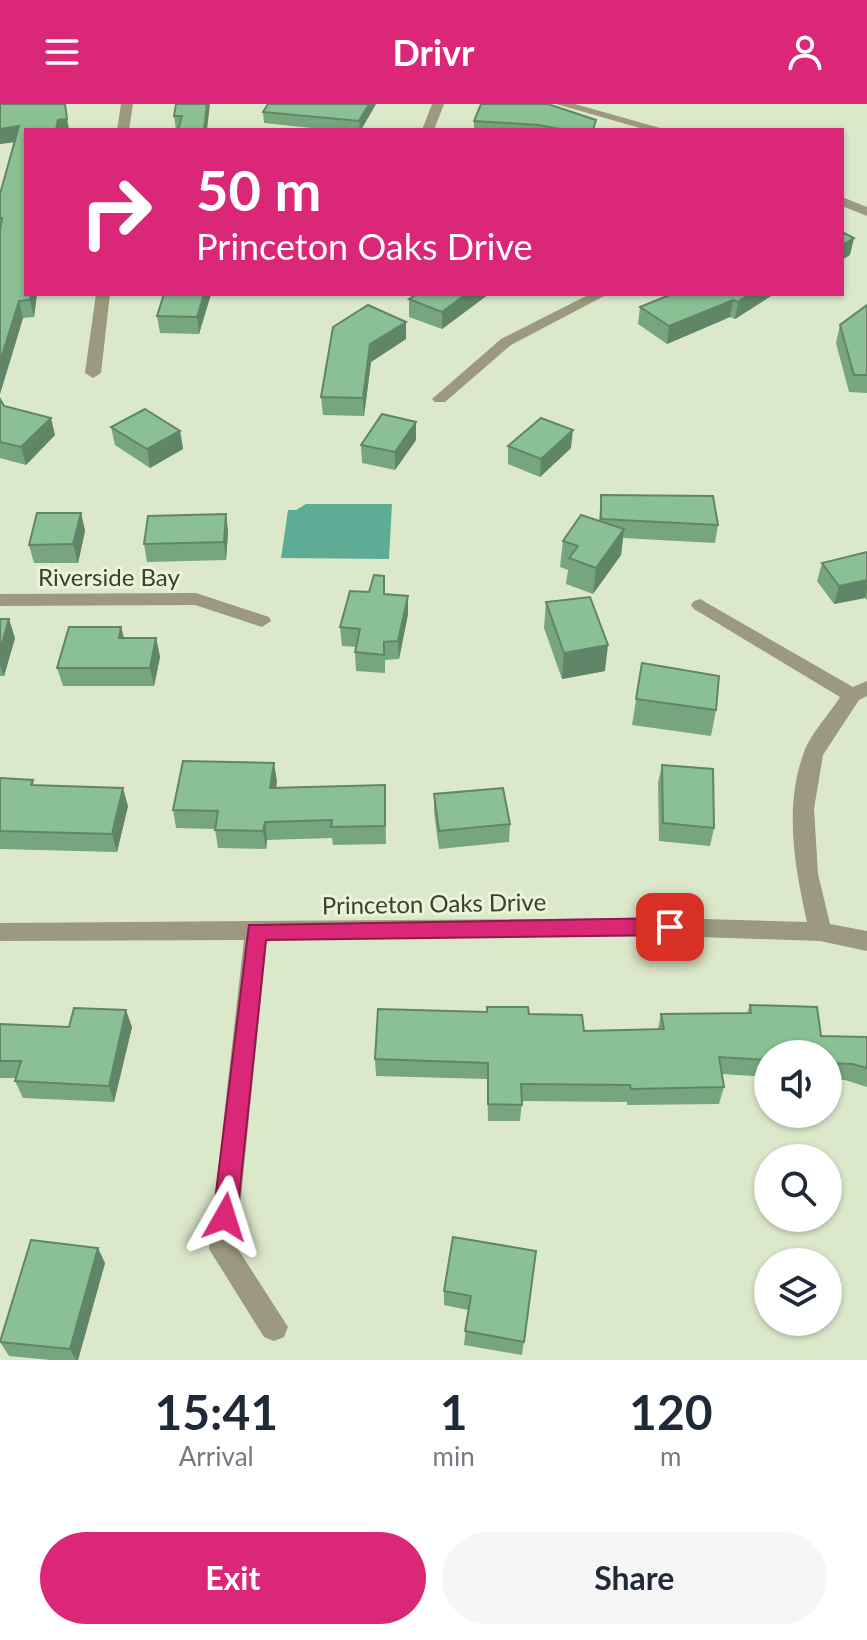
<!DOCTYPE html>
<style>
:root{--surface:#fff;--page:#f6f6f7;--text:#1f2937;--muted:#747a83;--accent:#db2777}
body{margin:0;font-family:Lato,sans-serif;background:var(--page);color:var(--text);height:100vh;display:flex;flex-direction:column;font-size:30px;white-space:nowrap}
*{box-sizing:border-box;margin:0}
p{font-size:26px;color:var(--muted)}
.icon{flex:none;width:44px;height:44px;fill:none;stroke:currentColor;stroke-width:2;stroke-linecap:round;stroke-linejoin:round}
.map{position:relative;height:1256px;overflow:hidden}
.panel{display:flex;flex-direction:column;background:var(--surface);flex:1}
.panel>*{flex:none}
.hud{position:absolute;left:24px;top:24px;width:820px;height:168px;border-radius:0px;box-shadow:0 2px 6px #0004;background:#db2777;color:#fff;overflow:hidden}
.fabs{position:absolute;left:754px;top:936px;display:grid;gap:16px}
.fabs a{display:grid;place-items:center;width:88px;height:88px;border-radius:50%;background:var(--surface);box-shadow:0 2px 6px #0004;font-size:40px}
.pin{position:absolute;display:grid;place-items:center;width:68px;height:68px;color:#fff;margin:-34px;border-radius:16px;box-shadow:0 4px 12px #0006}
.me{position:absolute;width:88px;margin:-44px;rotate:6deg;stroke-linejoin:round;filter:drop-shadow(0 0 6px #0008)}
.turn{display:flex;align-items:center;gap:28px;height:168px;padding:0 40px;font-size:36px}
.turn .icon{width:104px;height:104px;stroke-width:2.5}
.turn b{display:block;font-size:56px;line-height:68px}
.eta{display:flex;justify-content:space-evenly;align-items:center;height:136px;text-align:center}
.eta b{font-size:48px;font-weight:700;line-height:56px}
.cta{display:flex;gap:16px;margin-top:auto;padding:16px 40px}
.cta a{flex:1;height:92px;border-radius:48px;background:var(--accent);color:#fff;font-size:32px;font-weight:700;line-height:92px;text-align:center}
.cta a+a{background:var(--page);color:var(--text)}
header{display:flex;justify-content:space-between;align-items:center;height:104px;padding:0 40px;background:var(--accent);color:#fff;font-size:36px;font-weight:700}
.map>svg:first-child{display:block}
</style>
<header><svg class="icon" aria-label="menu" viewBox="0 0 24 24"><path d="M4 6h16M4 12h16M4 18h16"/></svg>Drivr<svg class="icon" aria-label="person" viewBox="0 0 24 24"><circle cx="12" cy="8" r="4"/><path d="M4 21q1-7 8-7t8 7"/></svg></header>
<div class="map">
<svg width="867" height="1256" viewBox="0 0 867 1256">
<rect width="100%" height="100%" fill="#dce8ca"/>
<polygon fill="#5eac95" points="306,400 392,400 389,455 281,454 288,406 296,406"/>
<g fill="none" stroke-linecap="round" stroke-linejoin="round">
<g fill="#9d997e" fill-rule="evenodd">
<polygon points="121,0 133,0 129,26 117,26"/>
<polygon points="432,0 444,0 434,26 422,26"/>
<polygon points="556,0 575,0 667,26 647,26"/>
<polygon points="842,93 867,103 867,112 842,102"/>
<polygon points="96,190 110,190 101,269 93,274 85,269"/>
<polygon points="590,190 608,190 511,241 445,298 435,298 432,295 501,235"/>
<polygon points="196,489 269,513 271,517 262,523 195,501 0,502 0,490"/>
<path d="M700 495 853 583 867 577V592L859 596 823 651 814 705 818 770 830 820 867 827V847L820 837 670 832 267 835 236 1142 288 1223 284 1233 274 1237 264 1233 209 1145 244 836 0 837V819L670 814 807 818C795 764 784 705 803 651 809 631 829 611 840 593L694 505 691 501 694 497Z"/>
</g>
</g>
<g fill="#77a57e">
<polygon points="0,0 26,26 37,190 34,213 23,214 0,290 0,90 14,38 0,40"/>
<polygon points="176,0 207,26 176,26 174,12"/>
<polygon points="376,0 361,26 331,26 264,19 263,8"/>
<polygon points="474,17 595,26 474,26"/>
<polygon points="164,190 211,190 199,230 160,229 157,212"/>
<polygon points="417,190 489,190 442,225 409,213 409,195"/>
<polygon points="774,190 735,215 730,213 667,240 638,220 640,203"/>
<polygon points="867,201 867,289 849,288 836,239 840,221"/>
<polygon points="333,223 406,235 371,258 364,312 323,311 321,293"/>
<polygon points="0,295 4,302 55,331 26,361 0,354"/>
<polygon points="111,323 180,327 183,345 150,364 115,341"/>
<polygon points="416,336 395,366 362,359 361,341"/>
<polygon points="508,342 571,344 540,373 508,360"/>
<polygon points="601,391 718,421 715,439 623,434 621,451 593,490 566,480 568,466 560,463 563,437 599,417"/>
<polygon points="81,409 85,427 78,459 34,459 29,441"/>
<polygon points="226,410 228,428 226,456 147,458 144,440"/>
<polygon points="867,448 867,496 865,494 834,500 817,477 822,459"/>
<polygon points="384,490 408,510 399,555 385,556 385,569 356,567 355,548 356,543 342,542 340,523"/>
<polygon points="546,498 605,567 562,575 544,524"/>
<polygon points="0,515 15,534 4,572 0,572"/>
<polygon points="121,523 124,534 156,534 160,553 154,582 63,582 57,564"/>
<polygon points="642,559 716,606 711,632 632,621"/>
<polygon points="662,661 714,724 710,742 659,737 658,679"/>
<polygon points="0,674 33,676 34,681 128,702 117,748 0,745"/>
<polygon points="277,677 276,684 385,681 386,740 333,741 332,734 267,736 266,745 218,744 215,725 176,724 173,706"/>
<polygon points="434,690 510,720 509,738 439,745 434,708"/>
<polygon points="750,901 821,932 867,933 867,983 845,976 828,976 828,950 768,950 768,973 722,970 724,983 719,1000 627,1001 627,998 522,997 520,1017 488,1017 487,975 376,972 375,955 529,910 584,927 658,925 661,910 747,909"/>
<polygon points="0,918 1,920 69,923 132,923 114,998 23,994 15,977 16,974 0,974"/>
<polygon points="536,1147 522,1251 464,1241 468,1206 444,1201 444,1187"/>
<polygon points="105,1159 78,1256 51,1256 9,1252 0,1238"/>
</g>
<g fill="#618667">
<polygon points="65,0 69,26 56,26 58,16"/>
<polygon points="207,0 210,0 207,26 204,26"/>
<polygon points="369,0 376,0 361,26 360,26 359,17"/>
<polygon points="19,22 22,37 0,40 0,25"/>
<polygon points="854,134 850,151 842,156 842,141"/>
<polygon points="31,190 37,190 34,213 30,196"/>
<polygon points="204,190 211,190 199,230 197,213"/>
<polygon points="466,190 489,190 442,225 442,208"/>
<polygon points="750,190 774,190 735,215 738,198"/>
<polygon points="733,196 730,213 667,240 669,222"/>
<polygon points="19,197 23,214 0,290 0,258"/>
<polygon points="406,218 406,235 371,258 364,312 363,294 370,240"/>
<polygon points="51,314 55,331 26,361 21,343"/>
<polygon points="416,318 416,336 395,366 395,348"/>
<polygon points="573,326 571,344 540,373 541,355"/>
<polygon points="180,327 183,345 150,364 147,345"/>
<polygon points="81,409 85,427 78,459 73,440"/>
<polygon points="226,410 228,428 226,456 224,438"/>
<polygon points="624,425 621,451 593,490 596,464"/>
<polygon points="867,476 867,486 865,494 834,500 839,482"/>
<polygon points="408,492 408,510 399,555 398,537"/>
<polygon points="9,515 15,534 4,572 0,560 0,546"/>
<polygon points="121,523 126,542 119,534"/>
<polygon points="156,534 160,553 154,582 150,564"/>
<polygon points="608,541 605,567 562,575 564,549"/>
<polygon points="274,659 277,677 273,702 270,684"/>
<polygon points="123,684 128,702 117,748 112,730"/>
<polygon points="265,718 267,736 266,745 263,727"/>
<polygon points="126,906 132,923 114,998 109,982"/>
<polygon points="98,1144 105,1159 78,1256 76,1256 70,1245"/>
</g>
<g fill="#8ac093" stroke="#618667" stroke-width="2">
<polygon points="0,0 65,0 67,15 58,16 56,26 26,26 26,190 31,190 30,196 19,197 0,258 0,127 2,114 0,114 0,90 19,22 0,25"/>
<polygon points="176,0 207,0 204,26 178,26 182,12 174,12"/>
<polygon points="268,0 369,0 359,17 263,8"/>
<polygon points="481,0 548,0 596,16 593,26 566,26 538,21 474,17"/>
<polygon points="842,128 854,134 842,141"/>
<polygon points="164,190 204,190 197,213 157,212"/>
<polygon points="417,190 466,190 442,208 409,195"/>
<polygon points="672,190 750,190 738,198 733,196 669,222 640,203"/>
<polygon points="368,201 406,218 370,240 363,294 321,293 333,223"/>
<polygon points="867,201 867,271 854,271 840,221"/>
<polygon points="0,295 4,302 51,314 21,343 0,338"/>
<polygon points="145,305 180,327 147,345 111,323"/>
<polygon points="382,310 416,318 395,348 361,341"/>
<polygon points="541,314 573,326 541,355 508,342"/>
<polygon points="601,391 713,392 718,421 601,415"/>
<polygon points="37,409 81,409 73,440 29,441"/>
<polygon points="226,410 224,438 144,440 148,412"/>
<polygon points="581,411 624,425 596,464 569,454 578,442 563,437"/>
<polygon points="867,448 867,476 839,482 822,459"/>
<polygon points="374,471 384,472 384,490 408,492 398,537 384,538 384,551 355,548 360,525 340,523 350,487 369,488"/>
<polygon points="590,493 608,541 564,549 546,498"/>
<polygon points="0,515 9,515 0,546"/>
<polygon points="69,523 121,523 119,534 156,534 150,564 57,564"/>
<polygon points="642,559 719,572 716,606 636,595"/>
<polygon points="183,657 274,659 270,684 385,681 385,722 331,723 332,716 265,718 263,727 215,726 218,707 173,706"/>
<polygon points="662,661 713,665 714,724 663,719"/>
<polygon points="0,674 33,676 31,681 123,684 112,730 0,727"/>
<polygon points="503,684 510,720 439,727 434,690"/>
<polygon points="750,901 817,903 821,932 867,933 867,964 852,960 828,959 828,950 768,950 768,956 719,953 724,983 631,985 630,981 521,980 522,1001 488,1000 488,959 375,955 378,905 487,908 487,903 528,903 529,910 582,911 584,927 664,925 661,910 751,909"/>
<polygon points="74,904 126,906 109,982 15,977 21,957 0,957 0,920 69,923"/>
<polygon points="453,1133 536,1147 524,1238 465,1227 471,1192 444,1187"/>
<polygon points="31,1136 98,1144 70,1245 0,1238"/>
</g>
<polygon fill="#db2777" stroke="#8e194d" stroke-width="2" points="670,814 678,817 681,823 678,829 670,831 266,836 237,1113 234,1121 225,1125 216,1121 213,1113 249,821"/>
<g text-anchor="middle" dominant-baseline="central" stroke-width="6" stroke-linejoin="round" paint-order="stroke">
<g font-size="24" fill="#3a3f33" stroke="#e9f5d7">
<text x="109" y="472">Riverside Bay</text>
<text transform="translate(434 799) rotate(-1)">Princeton Oaks Drive</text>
</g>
</g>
</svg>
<div class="fabs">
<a><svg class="icon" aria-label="sound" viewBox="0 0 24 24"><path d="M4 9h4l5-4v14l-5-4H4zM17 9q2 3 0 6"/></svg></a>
<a><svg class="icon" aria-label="search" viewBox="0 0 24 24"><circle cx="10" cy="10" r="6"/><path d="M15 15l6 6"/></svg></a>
<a><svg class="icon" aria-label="layers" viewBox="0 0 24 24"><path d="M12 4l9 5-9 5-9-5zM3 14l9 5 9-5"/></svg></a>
</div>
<div class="pin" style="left:670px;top:823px;background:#d93025"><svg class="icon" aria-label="arrive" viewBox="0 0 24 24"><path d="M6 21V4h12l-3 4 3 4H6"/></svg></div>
<svg class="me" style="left:225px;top:1113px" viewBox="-20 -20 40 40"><path d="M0-17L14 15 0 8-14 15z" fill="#db2777" stroke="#fff" stroke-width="4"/></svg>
<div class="hud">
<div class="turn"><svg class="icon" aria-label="right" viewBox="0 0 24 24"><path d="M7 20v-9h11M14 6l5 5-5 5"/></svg><div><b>50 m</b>Princeton Oaks Drive</div></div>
</div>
</div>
<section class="panel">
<div class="eta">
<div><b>15:41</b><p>Arrival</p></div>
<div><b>1</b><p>min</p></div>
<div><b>120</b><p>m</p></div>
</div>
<div class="cta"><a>Exit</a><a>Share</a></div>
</section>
